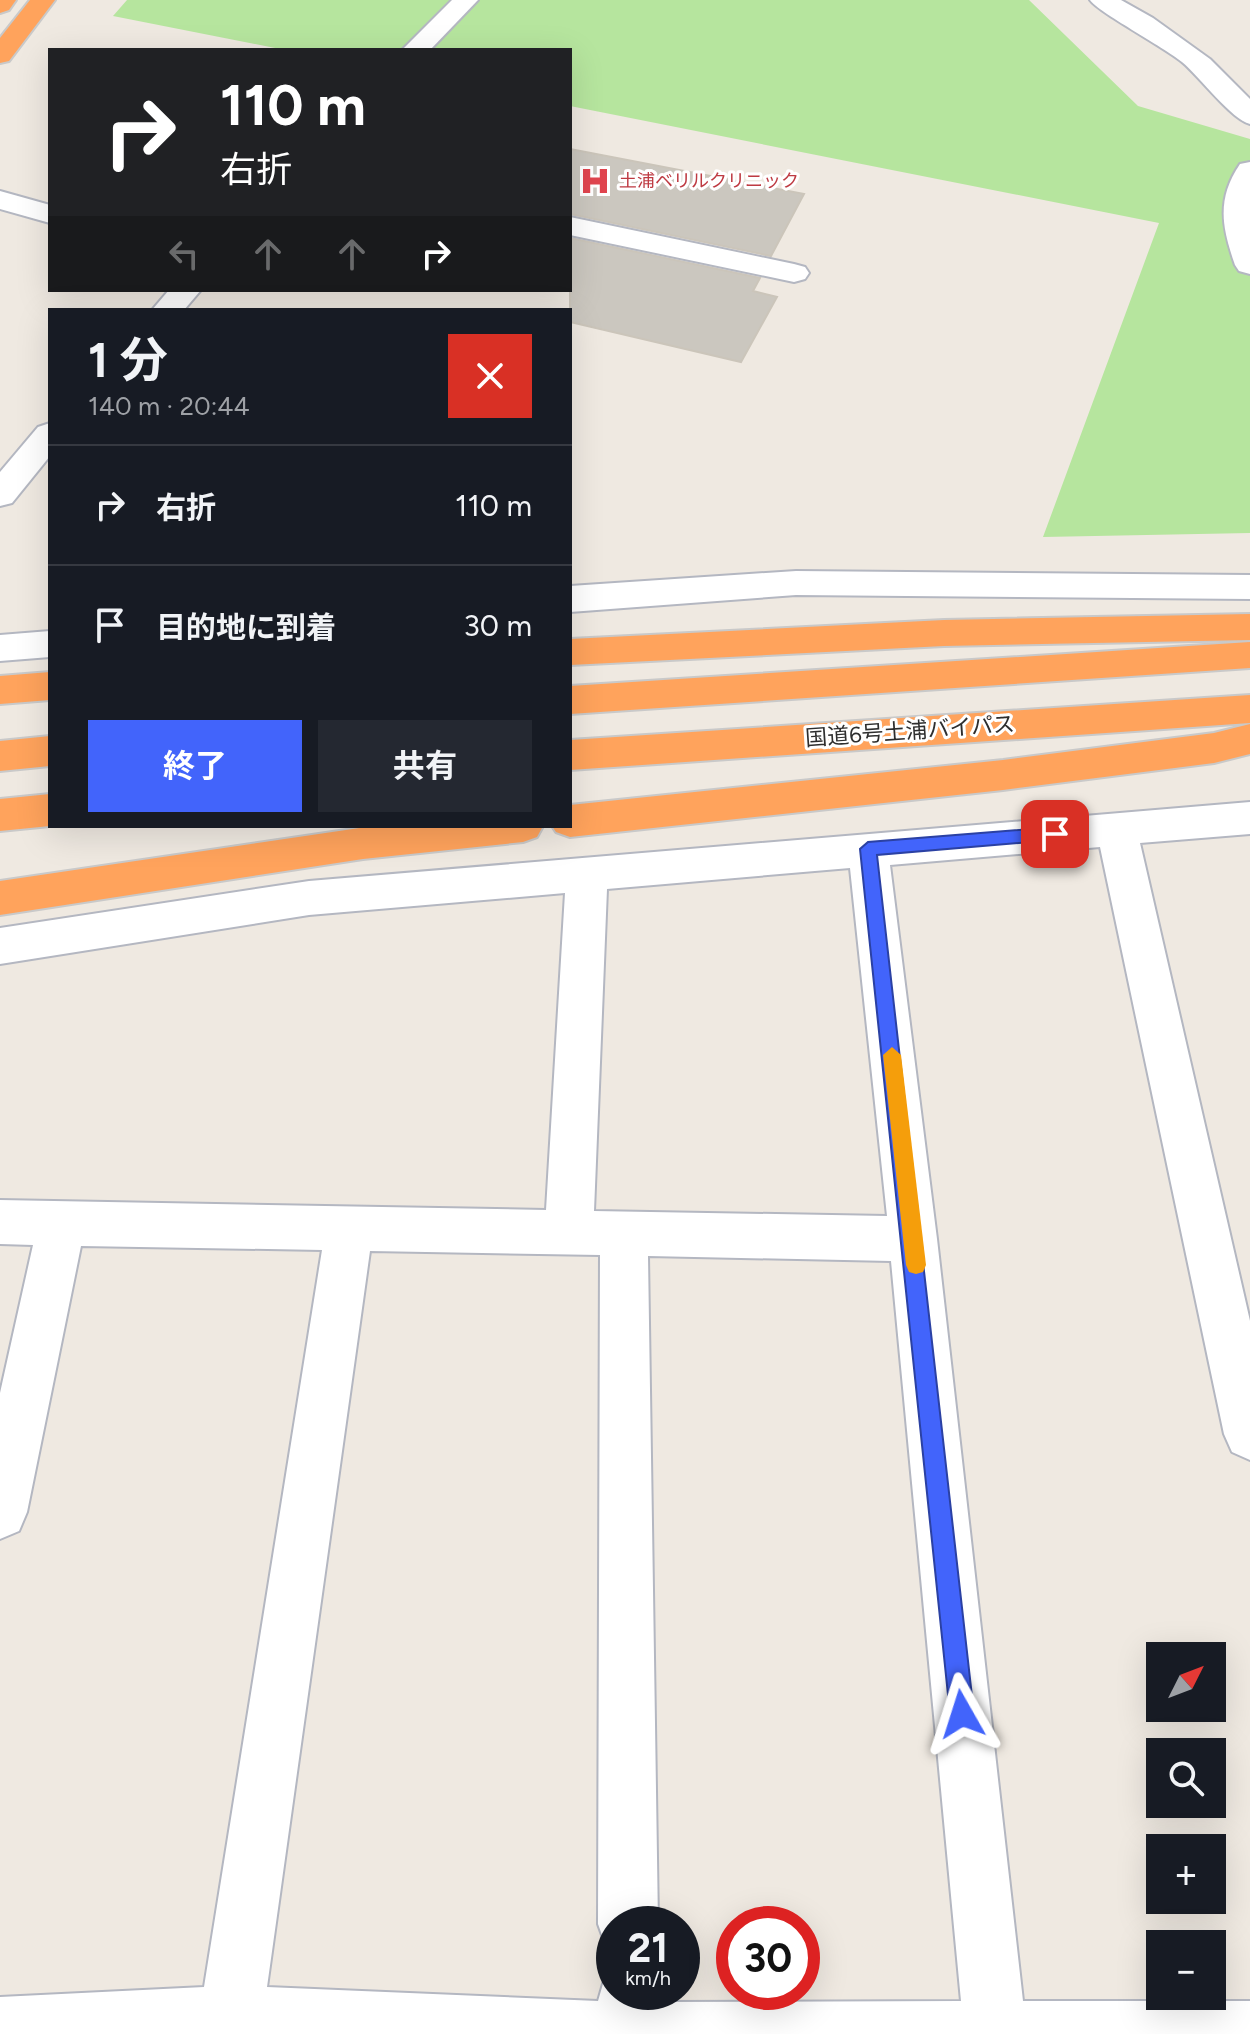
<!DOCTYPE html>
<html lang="ja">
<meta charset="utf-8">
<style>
:root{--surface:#171b24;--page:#242831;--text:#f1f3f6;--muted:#9ea1a6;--line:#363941;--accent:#4264fb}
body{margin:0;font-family:Figtree,"Noto Sans JP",sans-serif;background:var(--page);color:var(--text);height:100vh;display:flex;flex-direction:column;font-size:30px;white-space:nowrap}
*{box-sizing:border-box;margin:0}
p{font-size:26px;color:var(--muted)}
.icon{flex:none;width:44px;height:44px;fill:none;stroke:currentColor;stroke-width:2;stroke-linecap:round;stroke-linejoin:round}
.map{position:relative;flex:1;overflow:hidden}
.details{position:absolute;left:48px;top:308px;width:524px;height:520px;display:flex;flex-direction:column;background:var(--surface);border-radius:0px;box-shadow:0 8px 32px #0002}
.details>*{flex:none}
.hud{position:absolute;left:48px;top:48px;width:524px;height:244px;border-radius:0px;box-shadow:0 8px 32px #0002;background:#202124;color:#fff;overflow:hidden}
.needle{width:52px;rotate:48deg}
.fabs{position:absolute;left:1146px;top:1642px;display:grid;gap:16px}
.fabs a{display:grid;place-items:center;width:80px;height:80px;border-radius:0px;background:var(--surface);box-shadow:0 8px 32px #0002;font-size:40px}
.speed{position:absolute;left:596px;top:1906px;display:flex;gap:16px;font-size:40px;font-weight:700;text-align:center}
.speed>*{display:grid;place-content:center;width:104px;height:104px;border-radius:50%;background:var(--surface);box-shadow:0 8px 32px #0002;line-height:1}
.speed small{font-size:20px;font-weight:400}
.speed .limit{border:12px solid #d22;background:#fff;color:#111}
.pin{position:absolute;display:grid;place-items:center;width:68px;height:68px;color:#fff;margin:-34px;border-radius:16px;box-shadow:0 4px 12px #0006}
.me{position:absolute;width:88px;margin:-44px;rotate:354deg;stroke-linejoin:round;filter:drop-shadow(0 0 6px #0008)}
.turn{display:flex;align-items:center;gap:28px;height:168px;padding:0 40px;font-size:36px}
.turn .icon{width:104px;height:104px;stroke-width:2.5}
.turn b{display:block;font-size:56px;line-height:68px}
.lanes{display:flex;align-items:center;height:76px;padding:0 40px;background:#0003;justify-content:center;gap:40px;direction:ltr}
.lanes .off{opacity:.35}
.round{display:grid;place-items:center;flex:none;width:84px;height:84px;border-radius:0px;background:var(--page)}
.summary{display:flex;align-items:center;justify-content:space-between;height:136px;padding:0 40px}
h1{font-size:48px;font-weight:700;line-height:60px}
.button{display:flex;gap:16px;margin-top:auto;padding:16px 40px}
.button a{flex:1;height:92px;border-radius:0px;background:var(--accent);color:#fff;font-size:32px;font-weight:700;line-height:92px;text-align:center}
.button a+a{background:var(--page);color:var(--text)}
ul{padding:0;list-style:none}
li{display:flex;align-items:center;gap:24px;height:120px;padding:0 40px;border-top:2px solid var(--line)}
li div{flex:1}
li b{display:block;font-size:30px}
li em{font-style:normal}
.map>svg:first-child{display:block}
</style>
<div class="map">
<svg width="1250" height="2034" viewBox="0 0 1250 2034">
<rect width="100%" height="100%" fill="#efe9e1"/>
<polygon fill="#b6e59e" points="127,0 1029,0 1138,106 1250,139 1250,533 1043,537 1159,223 570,106 570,50 285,50 113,16"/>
<g fill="#cbc7bf" stroke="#cbc5ba" stroke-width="2">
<polygon points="570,149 804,194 771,256 570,214"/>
<polygon points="570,238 760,278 753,291 777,297 741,362 570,322"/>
</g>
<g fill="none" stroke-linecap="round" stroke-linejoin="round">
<g stroke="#b4b7c1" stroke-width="4">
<g id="minor">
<polygon points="452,0 478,0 430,50 402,50"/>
<path d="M1090 0H1121L1153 18 1210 59 1250 99V124C1232 120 1200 77 1182 62 1164 47 1098 12 1090 0Z"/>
<path d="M1250 162V274L1239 271 1235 265C1222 228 1216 199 1240 164Z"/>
<polygon points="0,191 50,205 50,223 0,209"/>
<polygon points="570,217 794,264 805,267 809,273 805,279 794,282 570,235"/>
<polygon points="169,290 201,290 184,310 152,310"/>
<polygon points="50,423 50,456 12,503 0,506 0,472 38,427"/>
<polygon points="796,571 1250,575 1250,599 796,595 570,612 570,586"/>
<polygon points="50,631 50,657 0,661 0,635"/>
<path d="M1250 802V834L1140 843 1250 1321V1460L1232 1452 1224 1434 1100 847 890 865 937 1239 1023 2001H1250V2034H0V1997L204 1987 322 1250 81 1246 27 1512 19 1531 0 1539V1393L33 1245 0 1244V1200L546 1210 565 893 309 915 0 964V928L309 881ZM850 868 887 1216 594 1211 607 889ZM370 1251 600 1255 598 1924 606 1946 614 1949V1924H658L648 1256 891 1261 961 2001 660 2002V1992H614V1967L607 1970 598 2001 267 1987Z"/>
</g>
</g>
<g stroke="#c9c9c9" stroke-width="4">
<g id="highway">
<polygon points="0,0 16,0 9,10 0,13"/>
<polygon points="30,0 55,0 9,61 0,63 0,38"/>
<polygon points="1250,614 1250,640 944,646 570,665 570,639 944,620"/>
<polygon points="1250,642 1250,668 570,714 570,686"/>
<polygon points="50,672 50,700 0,704 0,676"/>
<polygon points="1250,695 1250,723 570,770 570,740"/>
<polygon points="1250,724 1250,754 1214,763 1003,790 570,837 556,832 552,826 570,826 570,805 1003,760 1214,733"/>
<polygon points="50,736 50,766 0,771 0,741"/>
<polygon points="50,794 50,826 0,831 0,799"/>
<polygon points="373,826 543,826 537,837 523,842 363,859 0,915 0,881"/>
</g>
</g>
<use href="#minor" fill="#fff" fill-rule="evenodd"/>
<use href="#highway" fill="#ffa35c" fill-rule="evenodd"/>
</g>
<polygon fill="#4264fb" stroke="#2b41a3" stroke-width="2" points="1055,827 1063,834 1055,840 877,855 974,1714 971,1722 962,1726 954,1722 950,1714 860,849 868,842"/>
<polygon fill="#f59e0b" points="892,1047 901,1055 926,1265 923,1272 916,1274 909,1272 906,1265 883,1055"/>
<defs>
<g id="hospital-bare" transform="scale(2.4)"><path d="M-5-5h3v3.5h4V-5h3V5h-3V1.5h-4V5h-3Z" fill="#e0444e" stroke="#fff" stroke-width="2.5" paint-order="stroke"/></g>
</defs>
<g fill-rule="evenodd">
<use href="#hospital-bare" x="595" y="181"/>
</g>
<g text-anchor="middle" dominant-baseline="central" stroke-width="6" stroke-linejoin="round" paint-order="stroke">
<g font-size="18" fill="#be3a42" stroke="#fff" text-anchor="start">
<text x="619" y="181">土浦ベリルクリニック</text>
</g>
<g font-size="22" fill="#2e2e2e" stroke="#fff">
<text transform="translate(910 731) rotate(-4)">国道6号土浦バイパス</text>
</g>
</g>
</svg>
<div class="fabs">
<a><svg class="needle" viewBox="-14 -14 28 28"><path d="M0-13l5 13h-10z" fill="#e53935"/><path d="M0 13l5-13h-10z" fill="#9ea1a6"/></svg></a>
<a><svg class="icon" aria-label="search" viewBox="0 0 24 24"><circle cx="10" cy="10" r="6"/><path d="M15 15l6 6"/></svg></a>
<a>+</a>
<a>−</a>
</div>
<div class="speed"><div>21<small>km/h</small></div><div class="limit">30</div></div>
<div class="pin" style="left:1055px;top:834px;background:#d93025"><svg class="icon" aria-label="arrive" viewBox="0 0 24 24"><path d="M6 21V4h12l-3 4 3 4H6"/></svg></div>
<svg class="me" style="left:962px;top:1714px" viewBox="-20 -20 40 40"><path d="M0-17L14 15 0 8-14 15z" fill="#4264fb" stroke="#fff" stroke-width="4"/></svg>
<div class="hud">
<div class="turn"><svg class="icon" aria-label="right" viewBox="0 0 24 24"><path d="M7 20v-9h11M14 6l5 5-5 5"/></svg><div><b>110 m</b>右折</div></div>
<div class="lanes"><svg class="icon off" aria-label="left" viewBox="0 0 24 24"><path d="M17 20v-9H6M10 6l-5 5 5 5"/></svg><svg class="icon off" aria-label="ahead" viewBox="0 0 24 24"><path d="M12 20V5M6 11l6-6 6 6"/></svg><svg class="icon off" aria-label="ahead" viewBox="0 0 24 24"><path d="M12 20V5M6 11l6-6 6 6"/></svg><svg class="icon" aria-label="right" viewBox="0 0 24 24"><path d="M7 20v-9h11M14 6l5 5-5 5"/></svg></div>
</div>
<section class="details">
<div class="summary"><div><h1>1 分</h1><p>140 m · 20:44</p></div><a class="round" style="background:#d93025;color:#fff"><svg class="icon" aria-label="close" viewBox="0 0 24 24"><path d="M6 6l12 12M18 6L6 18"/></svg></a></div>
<ul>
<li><svg class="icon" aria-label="right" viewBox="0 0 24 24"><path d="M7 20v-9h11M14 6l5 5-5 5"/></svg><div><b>右折</b></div><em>110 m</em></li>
<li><svg class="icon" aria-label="arrive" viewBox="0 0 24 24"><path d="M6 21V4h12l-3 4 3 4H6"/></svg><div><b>目的地に到着</b></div><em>30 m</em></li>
</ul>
<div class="button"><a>終了</a><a>共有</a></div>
</section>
</div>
